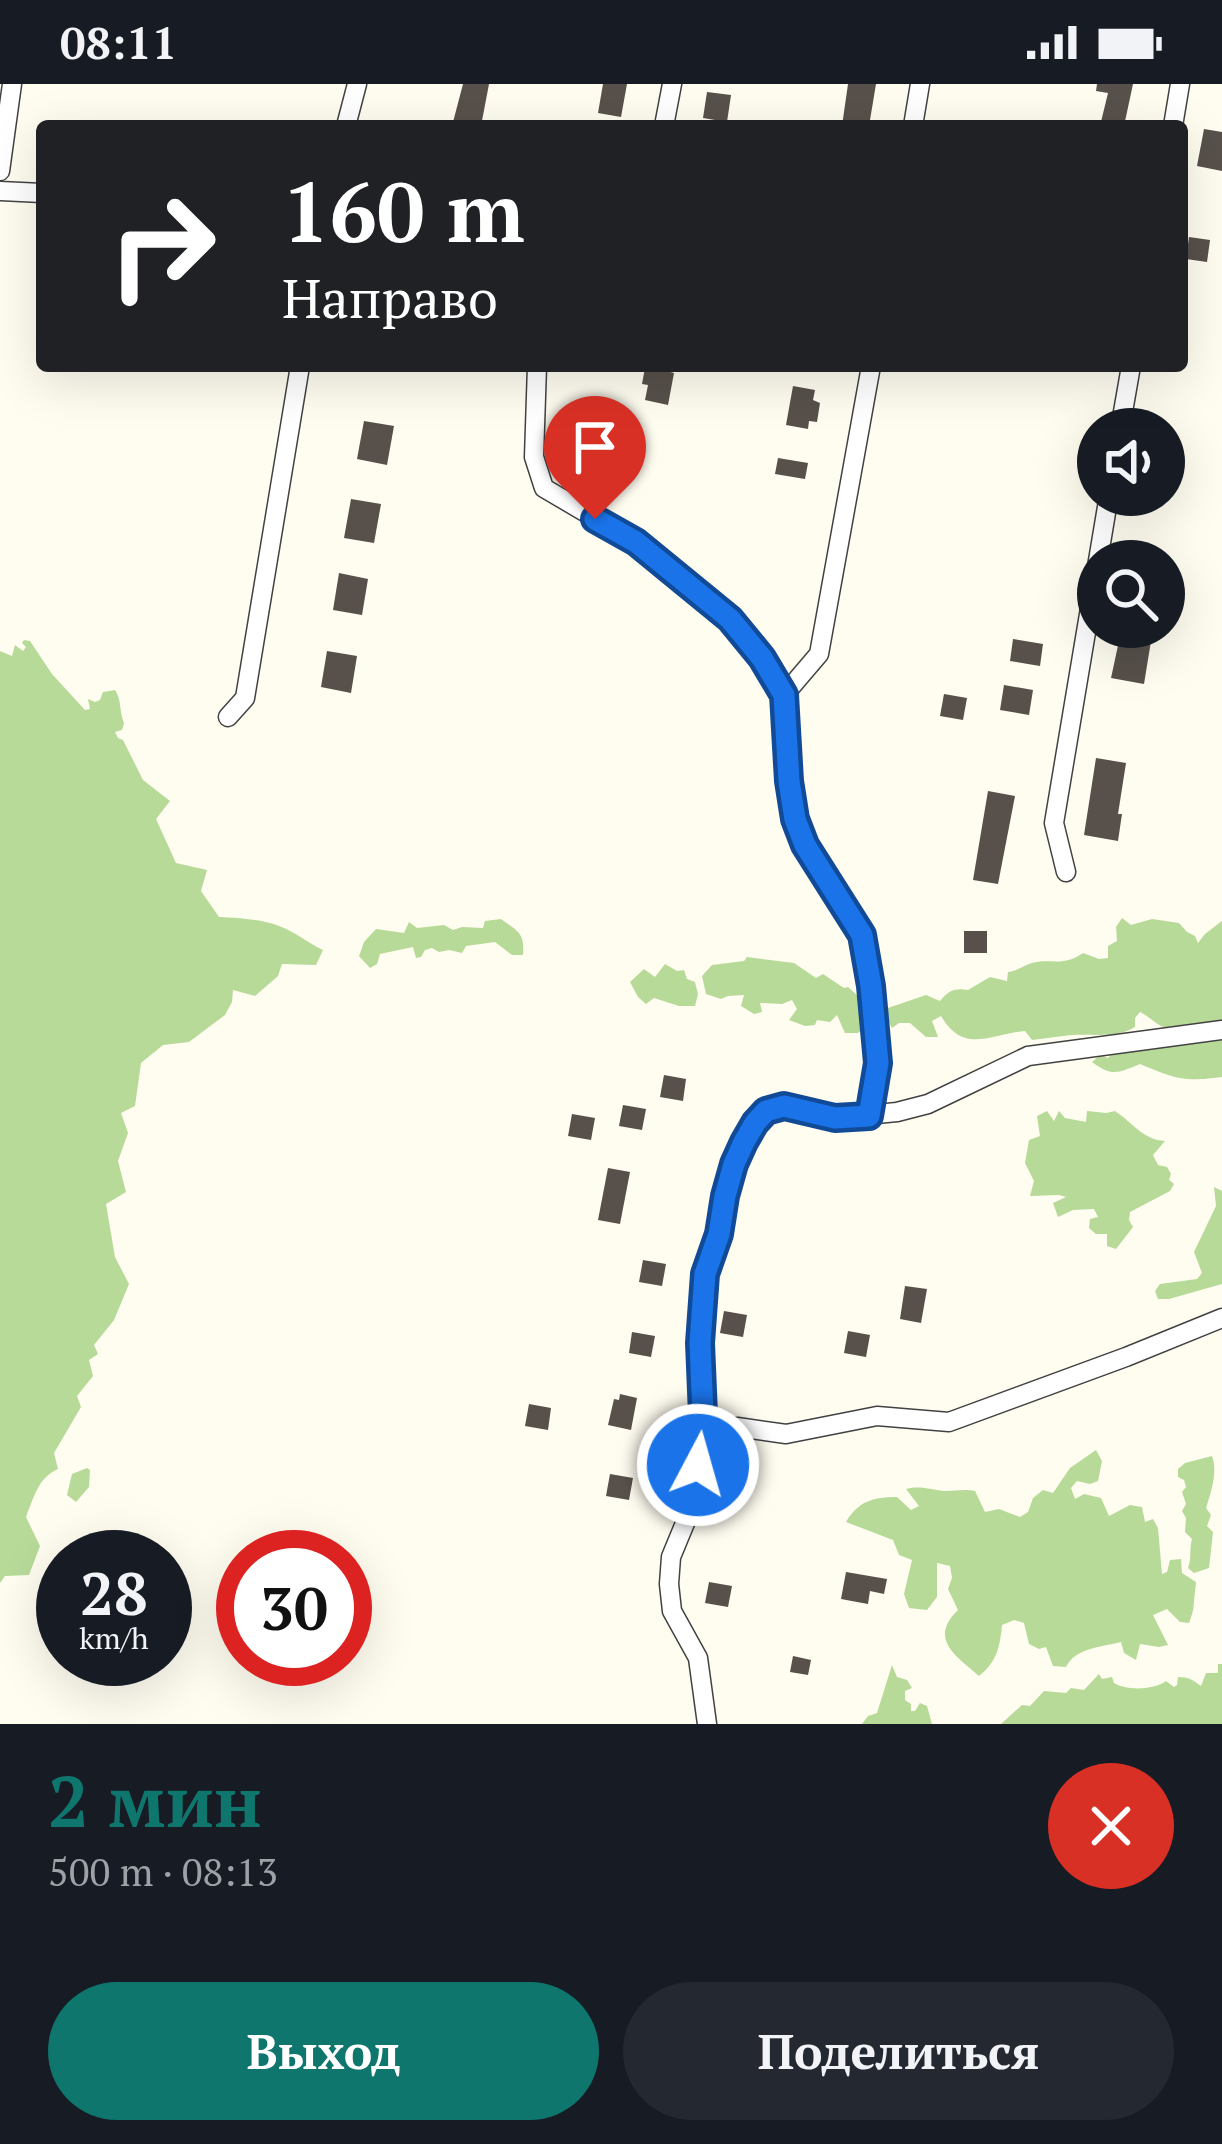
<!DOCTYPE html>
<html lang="ru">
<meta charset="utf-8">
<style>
:root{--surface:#171b24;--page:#242831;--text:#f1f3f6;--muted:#9ea1a6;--accent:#0f766e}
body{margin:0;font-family:"PT Serif",serif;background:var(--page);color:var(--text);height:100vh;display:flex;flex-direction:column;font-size:45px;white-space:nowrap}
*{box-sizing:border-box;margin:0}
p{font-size:39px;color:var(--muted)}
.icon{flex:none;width:66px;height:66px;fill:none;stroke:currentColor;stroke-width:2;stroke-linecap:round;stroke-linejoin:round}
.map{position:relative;height:1640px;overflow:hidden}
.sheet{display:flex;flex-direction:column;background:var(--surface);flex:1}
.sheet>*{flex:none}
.guide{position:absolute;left:36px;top:36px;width:1152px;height:252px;border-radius:12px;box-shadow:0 12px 48px #0002;background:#202124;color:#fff;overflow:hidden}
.buttons{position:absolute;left:1077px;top:324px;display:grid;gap:24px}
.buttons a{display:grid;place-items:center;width:108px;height:108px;border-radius:50%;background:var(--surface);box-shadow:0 12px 48px #0002;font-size:60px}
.speed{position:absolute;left:36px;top:1446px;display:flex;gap:24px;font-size:60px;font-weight:700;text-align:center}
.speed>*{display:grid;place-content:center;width:156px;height:156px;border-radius:50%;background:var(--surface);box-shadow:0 12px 48px #0002;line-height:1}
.speed small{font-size:30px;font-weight:400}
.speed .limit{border:18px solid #d22;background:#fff;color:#111}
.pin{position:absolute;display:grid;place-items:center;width:102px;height:102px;color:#fff;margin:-123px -51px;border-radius:50% 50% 50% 0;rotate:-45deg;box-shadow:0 0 12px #0007}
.pin .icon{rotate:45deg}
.me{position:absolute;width:132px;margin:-66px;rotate:6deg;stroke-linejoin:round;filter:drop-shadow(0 0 9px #0008)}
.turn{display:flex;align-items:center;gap:42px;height:252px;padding:0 48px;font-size:54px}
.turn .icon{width:156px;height:156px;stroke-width:2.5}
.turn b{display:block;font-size:84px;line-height:102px}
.round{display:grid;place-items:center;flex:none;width:126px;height:126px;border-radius:63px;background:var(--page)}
.summary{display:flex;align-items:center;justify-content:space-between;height:204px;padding:0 48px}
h1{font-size:72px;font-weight:700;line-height:90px;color:var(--accent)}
.primary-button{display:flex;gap:24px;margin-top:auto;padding:24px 48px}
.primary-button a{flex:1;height:138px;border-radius:72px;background:var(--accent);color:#fff;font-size:48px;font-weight:700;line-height:138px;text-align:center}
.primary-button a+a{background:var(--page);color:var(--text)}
.status{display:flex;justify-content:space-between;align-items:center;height:84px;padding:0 60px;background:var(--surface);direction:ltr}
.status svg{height:33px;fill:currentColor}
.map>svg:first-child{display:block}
</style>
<div class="status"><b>08:11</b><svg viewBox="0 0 49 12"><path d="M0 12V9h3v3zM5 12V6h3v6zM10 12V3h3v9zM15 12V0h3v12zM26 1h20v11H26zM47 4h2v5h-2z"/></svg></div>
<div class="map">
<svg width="1222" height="1640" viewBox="0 0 1222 1640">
<rect width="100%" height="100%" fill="#fffcf0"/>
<g fill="#b7da99">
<path d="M24 556 30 557 52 590 85 626 90 625 88 615 95 618 100 616 103 608 115 606C122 617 119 627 124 639L122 646 115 648 118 654 123 656 143 696 170 717 156 735 176 779 207 786 201 807 219 833C240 834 260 835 279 842 294 847 308 859 323 866L316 881 282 880 278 892 255 912 233 906 232 918 225 931 189 958 163 961 141 979 135 1022 121 1029 128 1049 118 1077 126 1108 106 1120 115 1173 129 1200 114 1236 94 1261 98 1270 89 1276 93 1292 77 1312 81 1323 54 1369 58 1385C38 1394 34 1413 26 1433L40 1462 29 1491 5 1492 0 1499V567L12 572 15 561 23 567 26 563 22 559Z"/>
<path d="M1122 834 1131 841 1152 835 1179 839 1187 848 1195 852 1198 859 1205 850 1222 837V937C1207 942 1183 947 1167 944 1157 942 1149 932 1140 928L1135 934V943C1114 956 1087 948 1063 952 1053 953 1043 955 1032 956L1025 947C990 950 964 971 941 932L932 937 938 953H926L910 939H899L892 944 882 926 926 911 940 917C949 906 955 904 968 906L990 893 1007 897 1008 888C1016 887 1022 883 1029 880 1049 873 1062 884 1083 869L1099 875 1108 874V862L1117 857 1116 843Z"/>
<path d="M501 835C517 847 525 848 523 871H512L495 858 466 862 462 869 449 866 439 868 432 864 425 866 421 873 416 874 413 863 380 870 377 880 370 884 359 872 364 858 376 845 404 849 409 838 417 844 444 841 453 846 462 843 483 844 485 837Z"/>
<polygon points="747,873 794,879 816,894 823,890 844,904 848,903 858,912 864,912 868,929 862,939 864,945 858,949 845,949 837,931 830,938 817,936 815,941 805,942 789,936 797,925 792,916 782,920 760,919 762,928 754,930 741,922 744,911 728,912 721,915 706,910 702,892 712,881 744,877"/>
<polygon points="665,880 677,887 684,886 687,895 695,898 698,910 695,922 679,922 654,914 646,920 638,913 630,898 644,885 655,893"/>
<path d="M1222 950V993C1183 998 1176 995 1140 980 1118 989 1112 993 1092 978L1100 971 1108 974 1115 967Z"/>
<path d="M1047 1027 1054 1037 1059 1027 1065 1034 1086 1038 1087 1027 1106 1029 1115 1027C1132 1038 1143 1056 1165 1057L1153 1071 1158 1081 1167 1083 1171 1090 1169 1096 1174 1100 1170 1107 1130 1128 1129 1136 1133 1143 1116 1165 1107 1162V1150H1096L1089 1144 1090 1135 1098 1133 1094 1125 1073 1126 1058 1133 1053 1119 1066 1113 1059 1111 1030 1112 1034 1097 1025 1079 1029 1056 1040 1052 1037 1032Z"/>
<polygon points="1214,1103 1222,1107 1222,1200 1169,1215 1158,1215 1155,1207 1160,1200 1197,1195 1202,1189 1194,1168 1216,1122"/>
<path d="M1096 1366 1102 1377 1098 1397 1090 1400 1077 1397 1071 1404 1075 1415 1084 1410 1101 1414 1109 1432 1130 1421 1142 1423 1145 1438 1153 1435 1158 1444 1162 1490 1167 1488 1170 1476 1181 1475 1182 1489 1196 1498 1193 1527 1189 1539 1180 1538 1167 1525 1153 1531 1168 1561 1159 1563 1140 1560 1136 1576 1124 1569 1121 1558C1102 1563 1075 1564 1066 1583L1053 1582 1046 1563 1039 1565 1029 1560 1024 1539 1014 1536 1002 1541C1000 1562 997 1578 979 1592 956 1572 928 1555 958 1526L948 1505 952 1494 950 1482 937 1479V1513L927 1526 909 1524 904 1510 912 1476 899 1471 893 1456 846 1438C858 1417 874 1413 897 1413L911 1426 919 1422 906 1405C922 1401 930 1406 946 1407 956 1407 963 1405 975 1407L985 1428 999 1425 1020 1433 1028 1428 1033 1414 1043 1406 1053 1409 1070 1384Z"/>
<path d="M1212 1372C1218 1388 1211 1408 1206 1424L1211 1431 1207 1442 1213 1448 1209 1484 1194 1489 1188 1484C1192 1473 1189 1465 1192 1455L1185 1448 1186 1434 1182 1427 1186 1420 1182 1408 1186 1403 1184 1396 1178 1393V1385L1185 1379Z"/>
<polygon points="87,1384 90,1386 89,1403 76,1418 67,1411 72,1390"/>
<path d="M1218 1580H1222V1640H1001L1022 1621 1030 1622 1044 1607 1066 1609 1071 1604 1084 1606 1099 1590 1102 1595 1112 1593 1114 1599C1127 1607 1154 1606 1166 1597L1174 1603 1177 1601 1178 1593C1189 1593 1193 1596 1201 1602L1206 1589H1218Z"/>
<polygon points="892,1581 897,1593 907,1596 912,1604 905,1607 905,1616 911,1620 911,1627 915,1627 920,1619 927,1622 932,1640 862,1640 868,1632 877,1629"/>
</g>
<g fill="#57504b">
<polygon points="463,0 489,0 481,42 452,42"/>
<polygon points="603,0 627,0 621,33 598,29"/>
<polygon points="848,0 876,0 869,42 842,42"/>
<polygon points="1097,0 1133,0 1124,42 1100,42 1108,9 1096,7"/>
<polygon points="707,8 731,11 727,38 703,34"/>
<polygon points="1204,45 1222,48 1222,87 1197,82"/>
<polygon points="1189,153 1210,156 1207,178 1186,175"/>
<polygon points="651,282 668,282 667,287 674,289 668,321 645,316 648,301 642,300 645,284 651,285"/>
<polygon points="793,302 815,306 813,316 820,319 817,338 809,337 808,345 786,341"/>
<polygon points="364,337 394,342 387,381 357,375"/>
<polygon points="778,374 808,379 805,395 775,390"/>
<polygon points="351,415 381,420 374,459 344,454"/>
<polygon points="339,489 368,495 362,531 333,526"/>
<polygon points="1122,543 1156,543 1154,557 1151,557 1144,600 1111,594"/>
<polygon points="1013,555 1043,560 1040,582 1010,577"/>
<polygon points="327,567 357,572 351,609 321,603"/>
<polygon points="1004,601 1033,606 1029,631 1000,626"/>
<polygon points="944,610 967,614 963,636 940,632"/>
<polygon points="1096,674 1126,679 1118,730 1122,730 1118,757 1084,751"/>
<polygon points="988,707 1015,712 998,800 973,796"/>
<rect x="964" y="847" width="23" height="22"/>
<polygon points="664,991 686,995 683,1017 660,1013"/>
<polygon points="623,1021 646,1025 642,1046 619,1042"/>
<polygon points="572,1030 595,1034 591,1056 568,1052"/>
<polygon points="608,1084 630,1088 620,1140 598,1136"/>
<polygon points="643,1176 666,1180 662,1202 639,1198"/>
<polygon points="905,1202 927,1205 921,1239 900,1235"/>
<polygon points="724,1227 747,1231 743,1253 720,1249"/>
<polygon points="848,1247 870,1251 866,1273 844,1269"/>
<polygon points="632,1248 655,1252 651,1273 629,1269"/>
<polygon points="620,1310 637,1314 631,1346 608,1341 614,1315 619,1316"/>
<polygon points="529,1320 551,1324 548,1346 525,1342"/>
<polygon points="610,1390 633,1394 629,1416 606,1412"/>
<polygon points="846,1488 887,1495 884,1510 870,1507 868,1520 841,1515"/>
<polygon points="709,1498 732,1502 728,1523 705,1519"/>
<polygon points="793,1572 811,1576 808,1591 790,1588"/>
</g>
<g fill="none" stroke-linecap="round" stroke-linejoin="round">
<g stroke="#424242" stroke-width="21">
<g id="minor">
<polyline points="346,42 357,0"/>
<polyline points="664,42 672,0"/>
<polyline points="913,42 920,0"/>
<polyline points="1173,42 1180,0"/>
<polyline points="0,87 12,0"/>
<polyline points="0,107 42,109"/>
<polyline points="537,282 534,373 544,404 636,458 730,535 762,574 784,611 789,697 795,735 805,761 862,851 871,901 878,979 869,1032"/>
<polyline points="1120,345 1131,282"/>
<polyline points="784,611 819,570 871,282"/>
<polyline points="228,633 245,614 300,282"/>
<polyline points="1066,788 1054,739 1109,411"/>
<polyline points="704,1355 737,1343 786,1350 877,1332 949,1338 1126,1273 1222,1234"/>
<polyline points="707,1640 698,1574 672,1527 669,1500 671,1473 690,1427 704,1355 700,1259 705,1189 719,1150 725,1112 734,1080 755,1039 767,1026 784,1022 835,1034 897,1028 928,1020 1028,972 1222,946"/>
</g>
</g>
<use href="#minor" stroke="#fff" stroke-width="18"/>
</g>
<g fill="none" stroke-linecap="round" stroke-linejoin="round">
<g stroke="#114b97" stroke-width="30">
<polyline id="route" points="595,435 636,458 730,535 762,574 784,611 789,697 795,735 805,761 862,851 871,902 878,979 869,1032 835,1034 784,1022 766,1027 755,1039 744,1058 734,1080 725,1112 719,1150 705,1190 700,1259 704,1355 698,1381"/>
</g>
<use href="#route" stroke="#1a73e8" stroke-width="21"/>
</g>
</svg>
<div class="buttons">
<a><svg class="icon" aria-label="sound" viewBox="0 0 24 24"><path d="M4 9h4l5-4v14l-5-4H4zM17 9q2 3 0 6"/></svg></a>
<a><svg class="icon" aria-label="search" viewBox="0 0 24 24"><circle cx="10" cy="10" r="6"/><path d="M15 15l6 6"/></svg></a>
</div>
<div class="speed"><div>28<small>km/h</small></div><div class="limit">30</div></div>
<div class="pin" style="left:595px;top:435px;background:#d93025"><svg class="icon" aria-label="arrive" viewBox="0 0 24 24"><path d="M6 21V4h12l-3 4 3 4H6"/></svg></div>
<svg class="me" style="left:698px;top:1381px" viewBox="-20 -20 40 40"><circle r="17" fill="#1a73e8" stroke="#fff" stroke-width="3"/><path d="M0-11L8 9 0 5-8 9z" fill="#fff"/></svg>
<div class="guide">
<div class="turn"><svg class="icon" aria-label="right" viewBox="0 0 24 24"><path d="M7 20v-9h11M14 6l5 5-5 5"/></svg><div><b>160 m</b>Направо</div></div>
</div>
</div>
<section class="sheet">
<div class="summary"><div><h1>2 мин</h1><p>500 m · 08:13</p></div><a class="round" style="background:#d93025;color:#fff"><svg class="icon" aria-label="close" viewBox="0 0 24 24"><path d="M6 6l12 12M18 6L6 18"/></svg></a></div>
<div class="primary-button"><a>Выход</a><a>Поделиться</a></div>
</section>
